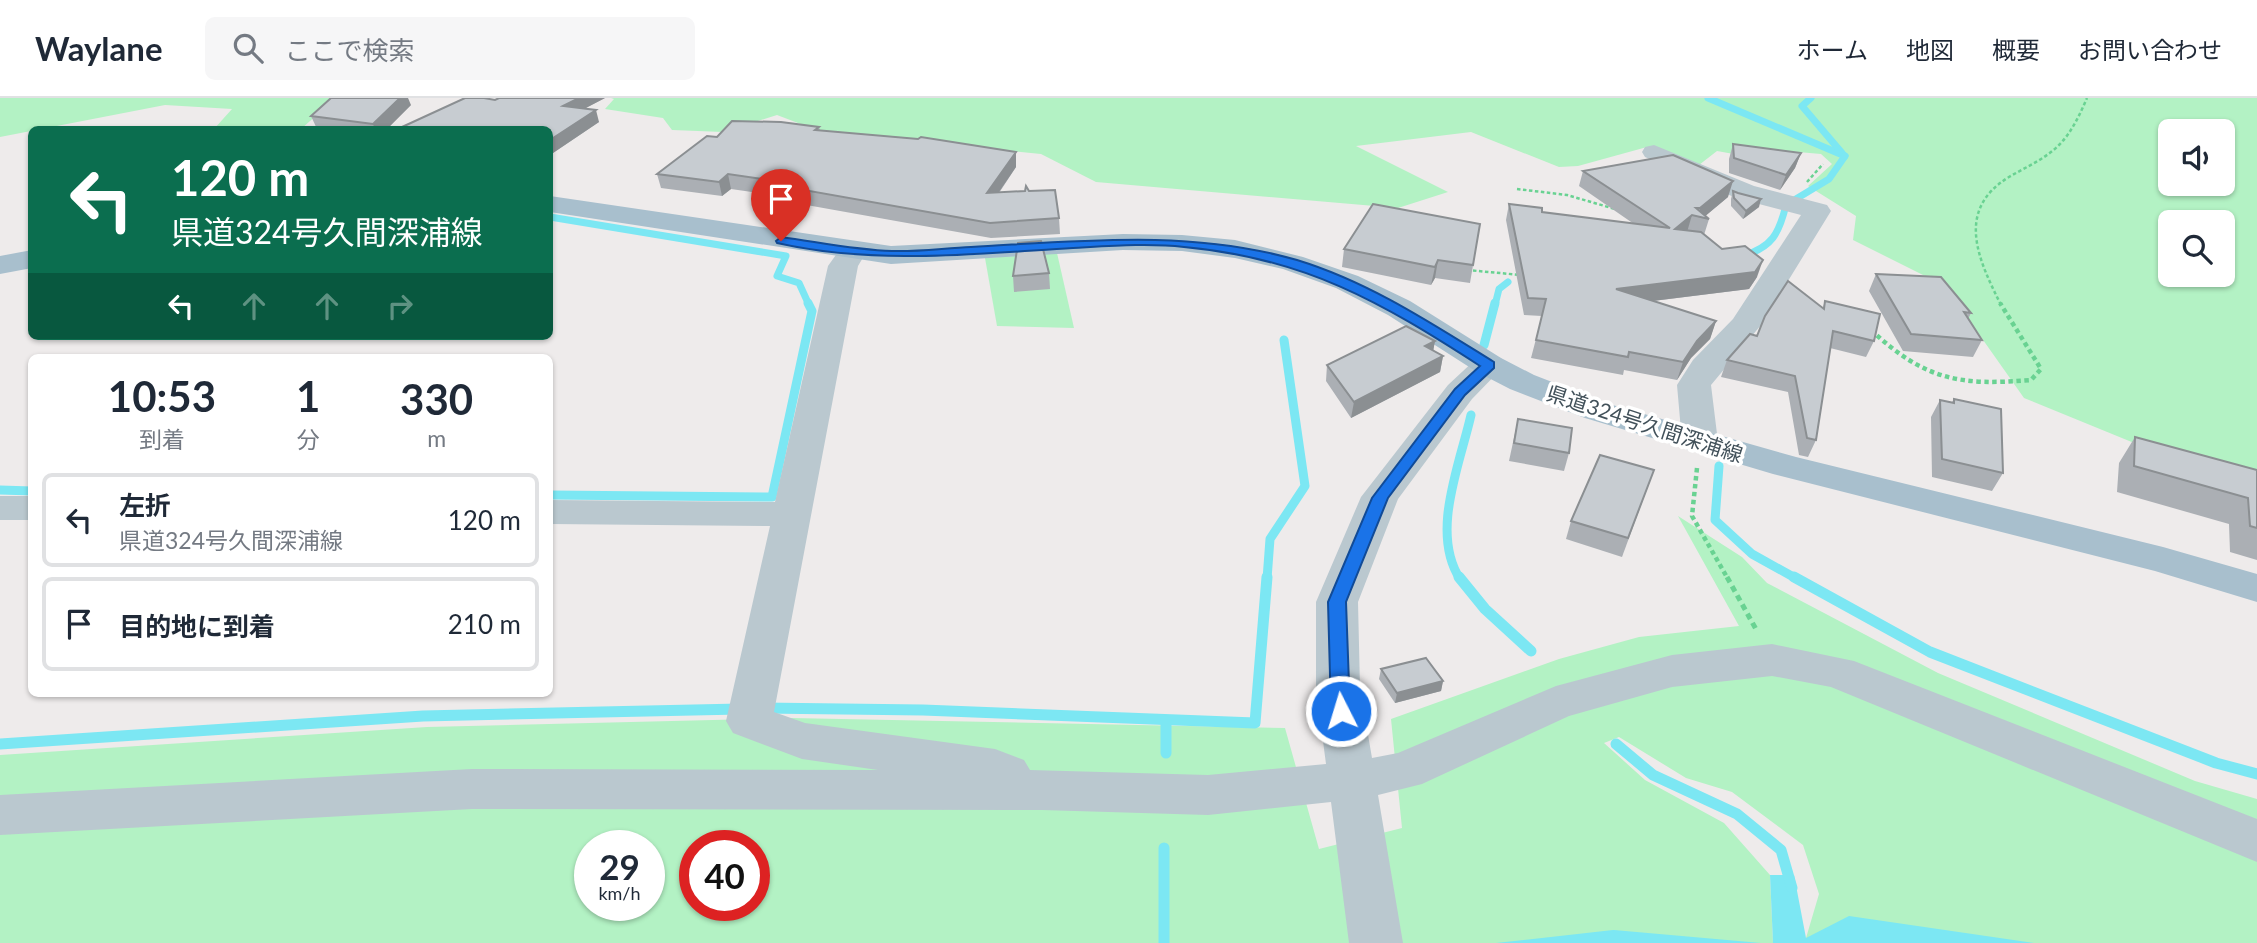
<!DOCTYPE html>
<html lang="ja">
<meta charset="utf-8">
<style>
:root{--surface:#fff;--page:#f6f6f7;--text:#1f2937;--muted:#747a83;--line:#e0e1e3}
body{margin:0;font-family:Lato,"Noto Sans JP",sans-serif;background:var(--page);color:var(--text);height:100vh;display:flex;flex-direction:column;font-size:26px;white-space:nowrap}
*{box-sizing:border-box;margin:0}
p{font-size:23px;color:var(--muted)}
.icon{flex:none;width:38px;height:38px;fill:none;stroke:currentColor;stroke-width:2;stroke-linecap:round;stroke-linejoin:round}
.map{position:relative;flex:1;overflow:hidden}
.sheet{position:absolute;left:28px;top:256px;width:525px;height:343px;display:flex;flex-direction:column;background:var(--surface);border-radius:10px;box-shadow:0 2px 5px #0004}
.sheet>*{flex:none}
.hud{position:absolute;left:28px;top:28px;width:525px;height:214px;border-radius:10px;box-shadow:0 2px 5px #0004;background:#0b6e4f;color:#fff;overflow:hidden}
.tools{position:absolute;left:2158px;top:21px;display:grid;gap:14px}
.tools a{display:grid;place-items:center;width:77px;height:77px;border-radius:10px;background:var(--surface);box-shadow:0 2px 5px #0004;font-size:35px}
.speed{position:absolute;left:574px;top:732px;display:flex;gap:14px;font-size:35px;font-weight:700;text-align:center}
.speed>*{display:grid;place-content:center;width:91px;height:91px;border-radius:50%;background:var(--surface);box-shadow:0 2px 5px #0004;line-height:1}
.speed small{font-size:18px;font-weight:400}
.speed .limit{border:10px solid #d22;background:#fff;color:#111}
.pin{position:absolute;display:grid;place-items:center;width:60px;height:60px;color:#fff;margin:-72px -30px;border-radius:50% 50% 50% 0;rotate:-45deg;box-shadow:0 0 7px #0007}
.pin .icon{rotate:45deg}
.me{position:absolute;width:77px;margin:-38px;rotate:355deg;stroke-linejoin:round;filter:drop-shadow(0 0 5px #0008)}
.turn{display:flex;align-items:center;gap:24px;height:147px;padding:0 28px;font-size:32px}
.turn .icon{width:91px;height:91px;stroke-width:2.5}
.turn b{display:block;font-size:49px;line-height:60px}
.lanes{display:flex;align-items:center;height:66px;padding:0 28px;background:#0003;justify-content:center;gap:35px;direction:ltr}
.lanes .off{opacity:.35}
.eta{display:flex;justify-content:space-evenly;align-items:center;height:119px;text-align:center}
.eta b{font-size:42px;font-weight:700;line-height:49px}
ul{padding:0;list-style:none}
li{display:flex;align-items:center;gap:21px;height:94px;margin:0 14px 10px;padding:0 14px;border:4px solid var(--line);border-radius:10px}
li div{flex:1}
li b{display:block;font-size:26px}
li em{font-style:normal}
header{display:flex;align-items:center;gap:42px;box-sizing:border-box;height:98px;padding:0 35px;background:var(--surface);border-bottom:2px solid var(--line)}
header strong{font-size:33px}
nav{display:flex;gap:38px;margin-inline-start:auto;font-size:24px}
.search{width:490px;height:63px;background:var(--page);display:flex;align-items:center;gap:18px;box-sizing:border-box;padding:0 24px;border-radius:10px;color:var(--muted);font-size:26px}
.map>svg:first-child{display:block}
</style>
<header>
<strong>Waylane</strong>
<div class="search"><svg class="icon" aria-label="search" viewBox="0 0 24 24"><circle cx="10" cy="10" r="6"/><path d="M15 15l6 6"/></svg>ここで検索</div>
<nav><a>ホーム</a><a>地図</a><a>概要</a><a>お問い合わせ</a></nav>
</header>
<div class="map">
<svg width="2257" height="845" viewBox="0 0 2257 845">
<rect width="100%" height="100%" fill="#eeebeb"/>
<g fill="#b3f2c4" fill-rule="evenodd">
<polygon points="0,0 336,0 301,31 214,31 232,11 165,7 0,39"/>
<path d="M611 0H2257V380L2139 347 2024 300 1945 188 1853 142 1856 118 1808 88 1832 66 1821 56 1774 52 1756 60 1717 53 1699 67 1647 49 1578 68 1559 69 1471 34 1356 48 1448 94 1398 110 1096 84 1041 56 819 33 777 17 723 34 672 32 663 20 605 11 614 1ZM2170 33H2222V86H2170ZM2170 124H2222V177H2170Z"/>
<polygon points="1057,155 1074,230 997,228 985,160"/>
<path d="M1678 418 1742 459 1767 485 1938 575 2195 683 2257 701V845H1809L1806 840 1819 796 1803 747 1732 694 1686 680 1619 639 1604 645 1645 682 1724 725 1770 777 1773 845H0V657L427 629 791 620 1285 630 1319 751 1402 730 1391 621 1559 561 1639 539 1739 528ZM590 747H649V807H590ZM695 747H754V807H695Z"/>
</g>
<g fill="#7ce7f3">
<polygon points="1770,777 1794,777 1806,840 1849,818 2034,845 1773,845"/>
<polygon points="1613,832 1614,832 1761,845 1496,845"/>
</g>
<g fill="none" stroke-linecap="round" stroke-linejoin="round">
<g stroke="#7ce7f3" stroke-width="7">
<polyline points="1708,0 1845,58"/>
<polyline points="1811,0 1802,8 1842,55"/>
<polyline points="550,119 786,158 777,178 799,185 809,207"/>
<path d="M1743 158C1772 149 1779 136 1786 107L1829 81 1845 58"/>
<polyline points="1495,207 1499,191 1508,184"/>
</g>
<g stroke="#7ce7f3" stroke-width="9">
<polyline points="1484,247 1495,205"/>
<polyline points="1719,368 1715,422 1752,456 1797,481"/>
<polyline points="0,392 32,393"/>
<polyline points="550,397 772,399 812,213 808,205"/>
<polyline points="1267,481 1270,441 1305,388 1284,242"/>
<path d="M1460 481C1430 435 1460 366 1471 317"/>
</g>
<g stroke="#7ce7f3" stroke-width="11">
<polyline points="1459,479 1485,511 1531,553"/>
<polyline points="1794,479 1930,554 2216,665 2257,676"/>
<polyline points="762,610 923,612 1255,625 1267,479"/>
<polyline points="1166,623 1166,655"/>
<polyline points="0,646 423,618 740,611"/>
<polyline points="1616,646 1653,677 1737,716 1781,752 1792,790"/>
<polyline points="1164,750 1164,845"/>
</g>
<g stroke="#69d292" stroke-width="2.5" stroke-dasharray="3.5 2.5" stroke-linecap="butt">
<polyline points="1807,84 1823,66"/>
<polyline points="1517,91 1567,97 1615,111"/>
<polyline points="1467,172 1521,177"/>
<path d="M2001 207C1978 161 1955 112 2009 79 2026 69 2045 61 2059 47 2072 34 2080 16 2087 0"/>
</g>
<g stroke="#69d292" stroke-width="4.5" stroke-dasharray="4.5 3.5" stroke-linecap="butt">
<path d="M1871 232C1925 282 1959 288 2031 282L2041 271 2000 205"/>
<polyline points="1697,370 1692,418 1728,481"/>
</g>
<polyline stroke="#69d292" stroke-width="5" stroke-dasharray="6 4.5" stroke-linecap="butt" points="1727,479 1757,533"/>
<g fill="#bac8cf" fill-rule="evenodd">
<polygon points="1654,47 1754,88 1827,107 1831,113 1761,227 1711,287 1718,344 1713,352 1700,355 1687,352 1682,344 1677,287 1693,262 1733,221 1801,117 1736,100 1645,59 1642,54 1645,49"/>
<polygon points="853,144 863,147 867,153 858,168 774,614 805,625 995,651 1024,662 1030,672 1208,677 1326,666 1316,590 1316,504 1361,399 1448,287 1477,260 1489,257 1501,260 1505,267 1472,301 1398,401 1358,504 1360,590 1372,660 1398,655 1556,588 1672,557 1772,546 1854,563 2257,721 2257,764 1831,589 1772,578 1672,589 1569,618 1422,686 1378,697 1403,845 1349,845 1331,704 1208,717 1042,712 472,711 0,737 0,697 472,671 878,672 802,661 733,635 726,623 770,428 550,426 550,402 775,404 828,168 843,147"/>
<rect x="0" y="398" width="32" height="24"/>
</g>
<g fill="#a8bfcd" fill-rule="evenodd">
<polygon points="550,98 891,148 1123,136 1182,137 1235,142 1303,159 1358,178 1410,203 1501,260 1534,277 1609,306 1796,359 2163,449 2257,476 2257,504 2155,473 1773,376 1585,320 1510,291 1477,274 1388,217 1336,190 1283,171 1235,160 1182,153 1123,152 891,166 550,114"/>
<polygon points="32,152 32,170 0,176 0,158"/>
</g>
</g>
<g fill="#abafb4">
<polygon points="605,0 585,10 599,24 550,57 550,32 403,32 402,29 495,2"/>
<polygon points="411,7 386,32 317,31 311,18"/>
<polygon points="819,29 820,33 1016,69 999,95 1029,93 1059,120 1060,136 991,140 801,106 800,101 731,91 722,98 661,90 657,76 717,39"/>
<polygon points="1733,46 1801,55 1795,70 1780,92 1729,75 1729,61"/>
<polygon points="1583,73 1728,99 1705,118 1709,121 1704,137 1757,179 1749,191 1653,203 1716,223 1710,241 1691,260 1677,282 1624,272 1623,277 1531,260 1542,218 1524,217 1506,122 1509,106 1542,114 1634,126 1579,88"/>
<polygon points="1733,93 1759,109 1743,121 1731,108 1731,101"/>
<polygon points="1480,126 1470,185 1435,180 1431,187 1342,169 1344,151"/>
<polygon points="1049,175 1050,191 1014,194 1013,178"/>
<polygon points="1876,176 1971,215 1968,221 1982,242 1973,259 1903,253 1869,193"/>
<polygon points="1825,203 1874,243 1866,259 1830,250 1816,342 1808,359 1799,357 1788,294 1721,279 1727,262 1757,238 1823,209"/>
<polygon points="1435,243 1433,253 1443,258 1440,274 1351,320 1326,283 1327,267"/>
<polygon points="1954,301 2003,375 1992,393 1932,379 1931,319 1940,302 1952,304"/>
<polygon points="1518,321 1569,355 1564,373 1509,363"/>
<polygon points="2135,339 2257,372 2257,462 2230,454 2229,426 2117,394 2119,365"/>
<polygon points="1654,372 1622,459 1566,441 1571,423"/>
<polygon points="1381,571 1443,583 1441,593 1395,605 1379,581"/>
</g>
<g fill="#8b8f92">
<polygon points="400,0 408,0 411,7 386,32 375,32 373,26"/>
<polygon points="579,0 605,0 567,20 563,8"/>
<polygon points="596,12 599,24 550,57 550,42"/>
<polygon points="1016,54 1016,69 988,110 987,95"/>
<polygon points="1801,55 1795,70 1780,92 1786,77"/>
<polygon points="728,76 731,91 722,98 719,84"/>
<polygon points="1733,83 1728,99 1703,120 1698,119 1700,110"/>
<polygon points="1761,101 1759,109 1743,121 1746,113"/>
<polygon points="1692,117 1687,134 1675,131"/>
<polygon points="1438,162 1435,180 1431,187 1435,169"/>
<polygon points="1763,162 1757,179 1749,191 1612,208 1616,191"/>
<polygon points="1716,223 1710,241 1691,260 1677,282 1683,264 1697,243"/>
<polygon points="1435,243 1432,259 1425,248"/>
<polygon points="1443,258 1440,274 1351,320 1354,304"/>
<polygon points="1443,583 1441,593 1395,605 1397,595"/>
</g>
<g fill="#c7ccd1" stroke="#8b8f92" stroke-width="2">
<polygon points="331,0 400,0 373,26 311,18"/>
<polygon points="465,0 484,0 495,2 499,0 579,0 563,8 596,12 550,42 550,32 458,32 442,29 402,29"/>
<polygon points="732,23 781,24 819,29 815,32 918,41 921,39 1016,54 987,95 1025,93 1026,88 1029,93 1055,92 1059,120 990,125 798,91 803,87 728,76 719,84 657,76 707,38 717,39"/>
<polygon points="1733,46 1801,55 1786,77 1734,60"/>
<polygon points="1673,57 1733,83 1700,110 1696,110 1709,121 1692,117 1675,131 1701,134 1722,151 1745,148 1763,162 1755,174 1616,191 1716,223 1697,243 1683,264 1629,254 1628,259 1536,242 1546,201 1528,200 1509,106 1542,110 1542,114 1670,130 1583,73"/>
<polygon points="1733,93 1738,95 1761,101 1746,113 1734,100"/>
<polygon points="1373,106 1480,126 1473,167 1438,162 1435,169 1344,151"/>
<polygon points="1041,143 1049,175 1013,178 1018,145"/>
<polygon points="1876,176 1941,179 1971,215 1964,214 1982,242 1911,236"/>
<polygon points="1788,183 1824,211 1825,203 1880,216 1874,243 1833,233 1816,342 1807,340 1795,278 1727,262 1750,236 1757,238 1765,218"/>
<polygon points="1406,228 1435,243 1425,248 1443,258 1354,304 1327,267"/>
<polygon points="1954,301 2001,311 2003,375 1942,361 1940,302 1954,305"/>
<polygon points="1518,321 1572,330 1569,355 1514,345"/>
<polygon points="2135,339 2257,372 2257,430 2250,428 2248,400 2134,368"/>
<polygon points="1600,357 1654,372 1628,440 1571,423"/>
<polygon points="1426,560 1443,583 1397,595 1381,571"/>
</g>
<path fill="#1a73e8" stroke="#114b97" stroke-width="2" d="M781 139C818 144 855 152 892 153 918 154 945 150 971 149 1081 143 1190 131 1297 162 1369 184 1431 225 1494 264V270L1465 297 1388 400 1346 504 1350 613 1347 618H1334L1331 613 1328 504 1372 400 1455 291 1480 268C1381 204 1305 160 1184 149 1148 145 1110 148 1073 150 974 156 875 167 777 145L776 143Z"/>
<g text-anchor="middle" dominant-baseline="central" stroke-width="7" stroke-linejoin="round" paint-order="stroke">
<g font-size="21" fill="#42515a" stroke="#fff">
<text transform="translate(1645 325) rotate(18)">県道324号久間深浦線</text>
</g>
</g>
</svg>
<div class="tools">
<a><svg class="icon" aria-label="sound" viewBox="0 0 24 24"><path d="M4 9h4l5-4v14l-5-4H4zM17 9q2 3 0 6"/></svg></a>
<a><svg class="icon" aria-label="search" viewBox="0 0 24 24"><circle cx="10" cy="10" r="6"/><path d="M15 15l6 6"/></svg></a>
</div>
<div class="speed"><div>29<small>km/h</small></div><div class="limit">40</div></div>
<div class="pin" style="left:781px;top:143px;background:#d93025"><svg class="icon" aria-label="arrive" viewBox="0 0 24 24"><path d="M6 21V4h12l-3 4 3 4H6"/></svg></div>
<svg class="me" style="left:1341px;top:613px" viewBox="-20 -20 40 40"><circle r="17" fill="#1a73e8" stroke="#fff" stroke-width="3"/><path d="M0-11L8 9 0 5-8 9z" fill="#fff"/></svg>
<div class="hud">
<div class="turn"><svg class="icon" aria-label="left" viewBox="0 0 24 24"><path d="M17 20v-9H6M10 6l-5 5 5 5"/></svg><div><b>120 m</b>県道324号久間深浦線</div></div>
<div class="lanes"><svg class="icon" aria-label="left" viewBox="0 0 24 24"><path d="M17 20v-9H6M10 6l-5 5 5 5"/></svg><svg class="icon off" aria-label="ahead" viewBox="0 0 24 24"><path d="M12 20V5M6 11l6-6 6 6"/></svg><svg class="icon off" aria-label="ahead" viewBox="0 0 24 24"><path d="M12 20V5M6 11l6-6 6 6"/></svg><svg class="icon off" aria-label="right" viewBox="0 0 24 24"><path d="M7 20v-9h11M14 6l5 5-5 5"/></svg></div>
</div>
<section class="sheet">
<div class="eta">
<div><b>10:53</b><p>到着</p></div>
<div><b>1</b><p>分</p></div>
<div><b>330</b><p>m</p></div>
</div>
<ul>
<li><svg class="icon" aria-label="left" viewBox="0 0 24 24"><path d="M17 20v-9H6M10 6l-5 5 5 5"/></svg><div><b>左折</b><p>県道324号久間深浦線</p></div><em>120 m</em></li>
<li><svg class="icon" aria-label="arrive" viewBox="0 0 24 24"><path d="M6 21V4h12l-3 4 3 4H6"/></svg><div><b>目的地に到着</b></div><em>210 m</em></li>
</ul>
</section>
</div>
